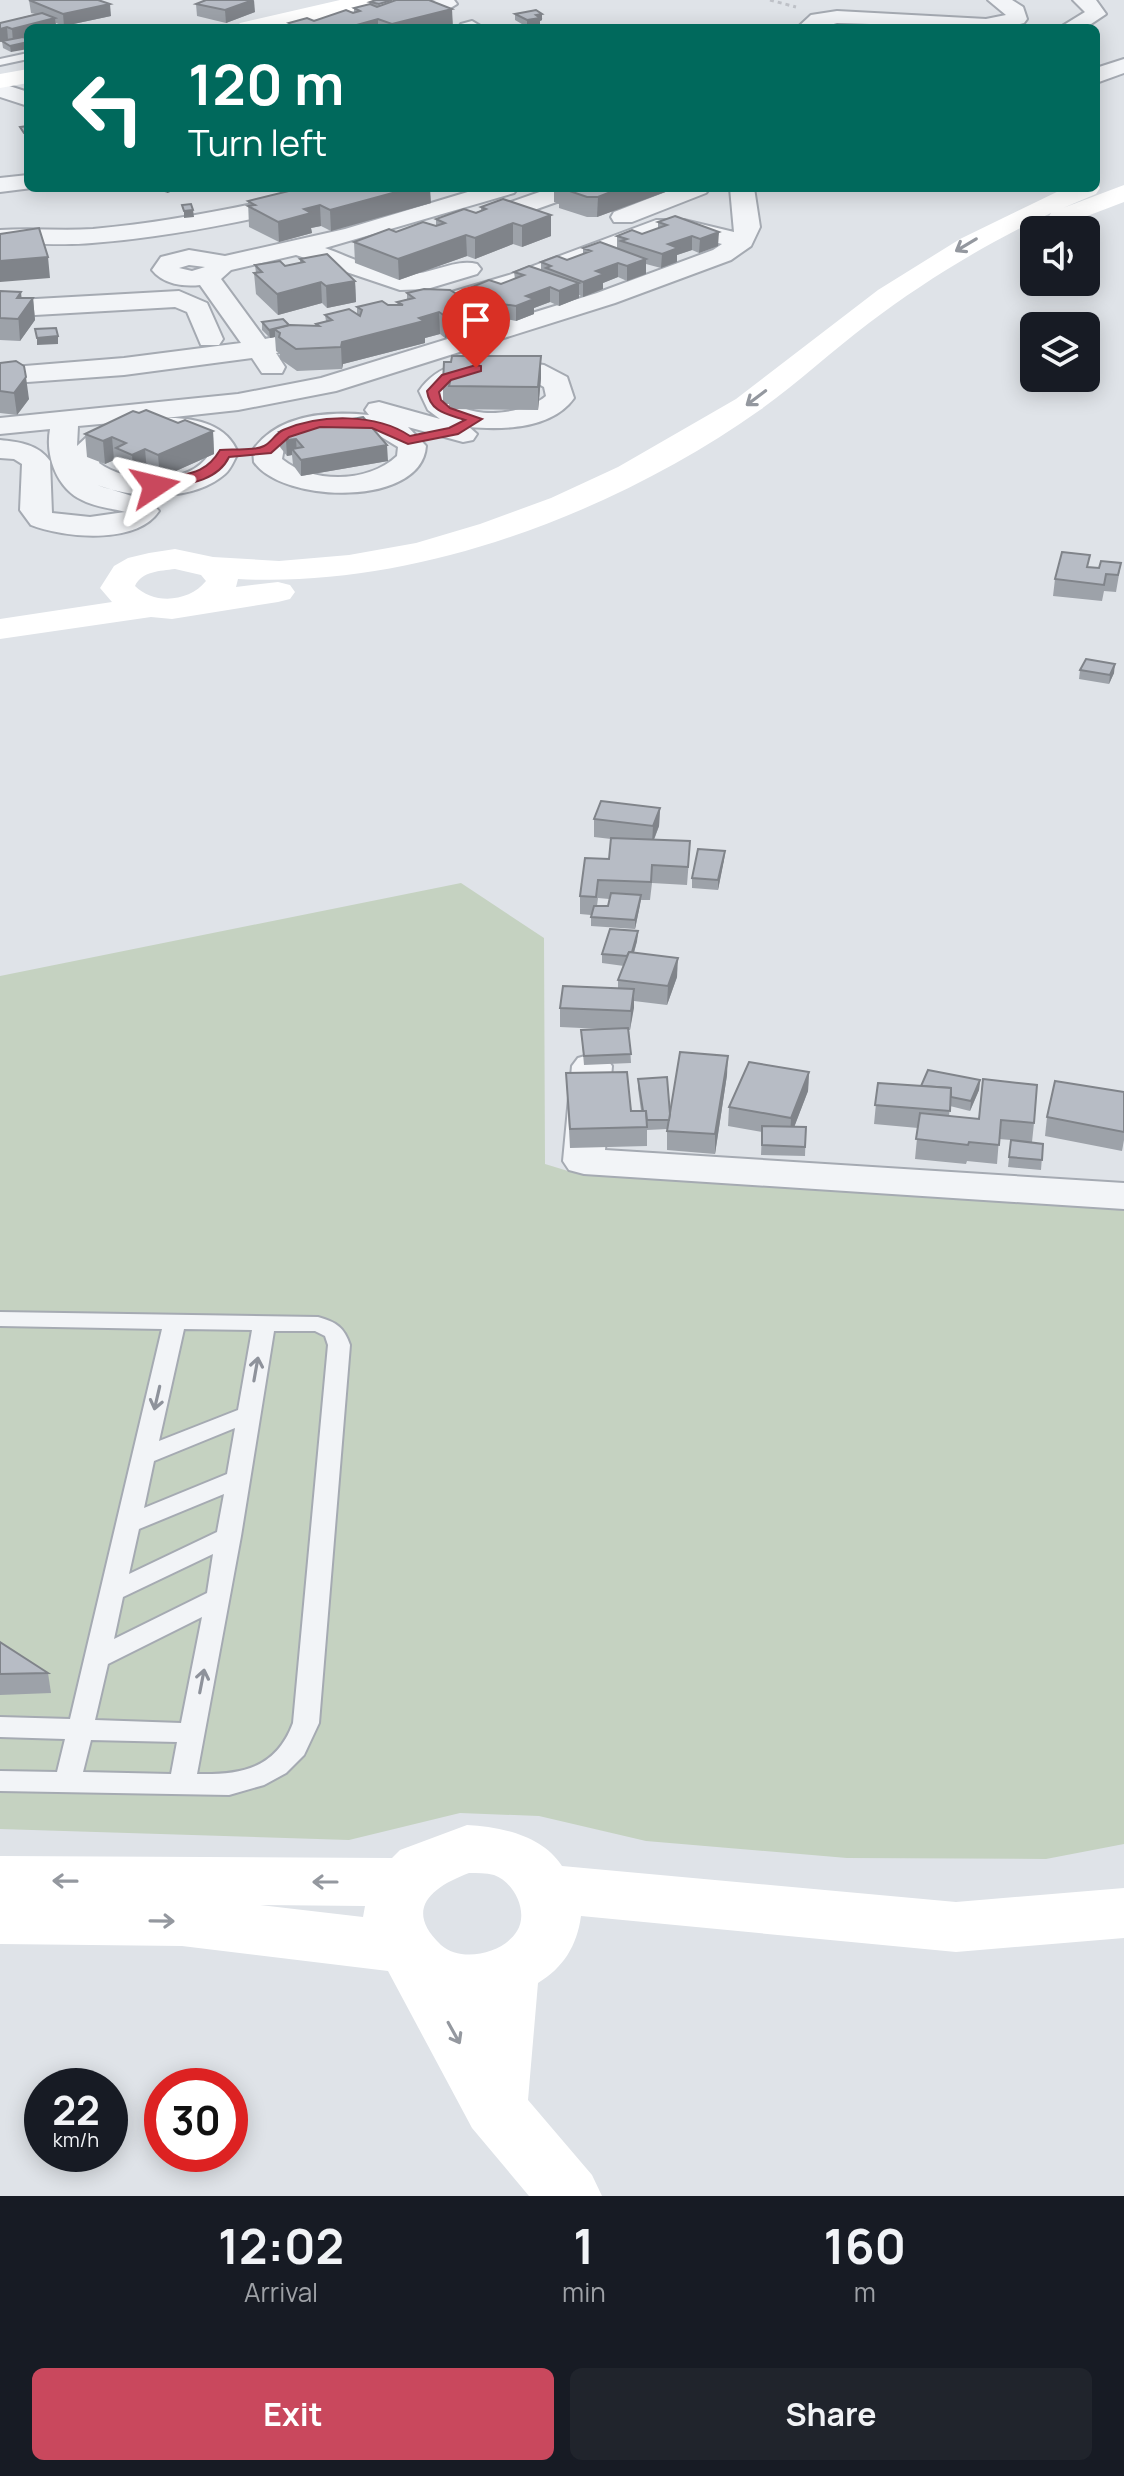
<!DOCTYPE html>
<style>
:root{--surface:#171b24;--page:#20242c;--text:#f1f3f6;--muted:#9ea1a6;--accent:#c9485d}
body{margin:0;font-family:Manrope,sans-serif;background:var(--page);color:var(--text);height:100vh;display:flex;flex-direction:column;font-size:30px;white-space:nowrap}
*{box-sizing:border-box;margin:0}
p{font-size:26px;color:var(--muted)}
.icon{flex:none;width:44px;height:44px;fill:none;stroke:currentColor;stroke-width:2;stroke-linecap:round;stroke-linejoin:round}
.map{position:relative;height:2196px;overflow:hidden}
.panel{display:flex;flex-direction:column;background:var(--surface);flex:1}
.panel>*{flex:none}
.banner{position:absolute;left:24px;top:24px;width:1076px;height:168px;border-radius:12px;box-shadow:0 4px 20px #0003;background:#00695c;color:#fff;overflow:hidden}
.buttons{position:absolute;left:1020px;top:216px;display:grid;gap:16px}
.buttons a{display:grid;place-items:center;width:80px;height:80px;border-radius:12px;background:var(--surface);box-shadow:0 4px 20px #0003;font-size:40px}
.speed{position:absolute;left:24px;top:2068px;display:flex;gap:16px;font-size:40px;font-weight:700;text-align:center}
.speed>*{display:grid;place-content:center;width:104px;height:104px;border-radius:50%;background:var(--surface);box-shadow:0 4px 20px #0003;line-height:1}
.speed small{font-size:20px;font-weight:400}
.speed .limit{border:12px solid #d22;background:#fff;color:#111}
.pin{position:absolute;display:grid;place-items:center;width:68px;height:68px;color:#fff;margin:-82px -34px;border-radius:50% 50% 50% 0;rotate:-45deg;box-shadow:0 0 8px #0007}
.pin .icon{rotate:45deg}
.me{position:absolute;width:88px;margin:-44px;rotate:80deg;stroke-linejoin:round;filter:drop-shadow(0 0 6px #0008)}
.turn{display:flex;align-items:center;gap:28px;height:168px;padding:0 32px;font-size:36px}
.turn .icon{width:104px;height:104px;stroke-width:2.5}
.turn b{display:block;font-size:56px;line-height:68px}
.eta{display:flex;justify-content:space-evenly;align-items:center;height:136px;text-align:center}
.eta b{font-size:48px;font-weight:700;line-height:56px}
.action{display:flex;gap:16px;margin-top:auto;padding:16px 32px}
.action a{flex:1;height:92px;border-radius:12px;background:var(--accent);color:#fff;font-size:32px;font-weight:700;line-height:92px;text-align:center}
.action a+a{background:var(--page);color:var(--text)}
.map>svg:first-child{display:block}
</style>
<div class="map">
<svg width="1124" height="2196" viewBox="0 0 1124 2196">
<rect width="100%" height="100%" fill="#dfe3e8"/>
<polygon fill="#c5d2c1" points="461,883 544,938 545,1164 568,1171 1124,1209 1124,1844 1046,1859 847,1858 646,1841 539,1816 460,1813 349,1840 0,1829 0,976"/>
<g fill="none" stroke-linecap="round" stroke-linejoin="round">
<g stroke="#a5aab2" stroke-width="4">
<g id="lane">
<polygon points="28,53 28,59 0,65 0,59"/>
<path d="M0 1312 318 1317C336 1322 344 1327 350 1345L319 1723 304 1755 286 1773 264 1785 229 1795 0 1791V1771L57 1772 65 1739 0 1737V1717L70 1719 162 1329 0 1326ZM184 1329 252 1330 238 1410 159 1441ZM274 1331H315L325 1336 328 1345 293 1723C276 1769 241 1775 197 1774L241 1536ZM235 1428 227 1474 144 1508 154 1461ZM224 1494 217 1532 129 1574 139 1529ZM213 1554 207 1593 114 1639 123 1597ZM202 1617 181 1723 95 1720 108 1664ZM91 1740 177 1742 171 1774 83 1772Z"/>
</g>
</g>
<g stroke="#a5aab2" stroke-width="4">
<g id="street">
<polygon points="436,0 454,0 457,4 447,10 358,28 317,28 327,22"/>
<polygon points="988,0 1012,0 1023,7 1027,19 1024,23 1003,28 837,23 820,28 797,28 811,15 837,11 986,19 1006,15"/>
<polygon points="1073,0 1096,0 1106,14 1085,28 1059,28 1085,12"/>
<polygon points="472,21 482,27 458,28 461,24"/>
<polygon points="1124,59 1124,73 1096,83 1096,68"/>
<polygon points="0,83 28,92 28,106 0,97"/>
<polygon points="28,175 28,188 32,188 0,192 0,178"/>
<path d="M324 188H366L362 193C274 215 183 236 92 243 61 246 31 242 0 244V230C31 228 62 231 93 229 171 222 248 206 324 188Z"/>
<path d="M481 188H518L514 193 325 248C350 257 378 271 403 274 428 277 453 258 477 264L481 269 477 274 427 289 400 290 296 255 231 270 221 279 265 339 328 326 337 328 341 334 337 340 276 353 285 367 282 373H262L252 358 124 375 0 384V368L124 358 241 343 200 285C183 287 163 284 152 270L161 257 189 250 225 256 345 229ZM189 265 205 267 192 271 179 268Z"/>
<polygon points="551,188 586,188 582,193 489,226 471,226 468,221 471,216"/>
<polygon points="676,188 710,188 706,193 632,222 614,222 611,217 614,212"/>
<path d="M730 188H754L760 227 751 246 731 260 615 303 336 391 238 410 165 418C194 417 227 424 238 453 234 460 231 469 225 474 193 502 134 499 97 485L151 502 159 511C137 545 64 538 31 525L20 510 22 464 14 459 0 458V440C19 442 38 444 50 461L52 513 90 517 125 512C111 508 95 507 82 500 57 488 45 456 50 429L0 434V418L238 394 321 378 597 293 713 250 722 244 684 234H659L527 285 419 319H401L397 313 401 307 509 275 656 220H684L734 232ZM122 422 91 433 77 446 78 426ZM173 434C188 436 204 438 210 453 190 487 127 484 99 463L102 452 128 438Z"/>
<polygon points="179,291 207,303 223,339 219,345 201,345 187,312 175,307 0,317 0,301"/>
<path d="M500 359 544 365 567 377 574 398C552 429 503 430 469 427L477 434 473 440 463 442 408 427 426 446C422 507 283 504 254 462L253 450C278 414 329 411 369 415L365 410 369 404 379 402 440 419 428 410 419 391C438 363 469 360 500 359ZM500 375 528 378 544 387 546 396C524 415 460 424 447 391L469 378ZM346 430 375 433 398 447 397 456C368 483 313 484 282 459L284 448 309 434Z"/>
<polygon points="592,1054 606,1058 612,1066 605,1150 1124,1183 1124,1209 584,1174 569,1170 563,1161 572,1066 578,1058"/>
</g>
</g>
<polyline stroke="#bec1c7" stroke-width="3" stroke-dasharray="4 4" stroke-linecap="butt" points="770,0 796,7"/>
<use href="#lane" fill="#f2f4f7" fill-rule="evenodd"/>
<use href="#street" fill="#f2f4f7" fill-rule="evenodd"/>
<g fill="#fff" fill-rule="evenodd">
<polygon points="340,0 381,0 378,5 278,28 236,28 240,23"/>
<polygon points="28,69 28,83 0,88 0,74"/>
<path d="M1096 182 1100 188 1096 194 1063 208 1124 185V202L1061 226 1052 224 1048 218 1051 213C987 243 926 280 869 323 832 351 798 383 760 410 616 512 416 589 238 579L236 587 278 582 290 585 295 592 290 599 278 602 172 619 151 617 0 639V619L112 602 100 588 114 566 128 558 149 553 175 549 213 557 279 561 349 555 416 543 480 524 551 498 618 467 736 399 878 290 960 239 1065 188H1096ZM175 569 201 575 206 581C189 602 154 605 135 586 142 571 160 571 175 569Z"/>
<path d="M467 1825C501 1827 542 1835 562 1866L956 1902 1124 1888V1938L956 1952 581 1916C577 1946 563 1968 538 1983L528 2100 592 2175 602 2196H529L472 2128 388 1971 182 1946 0 1944V1856L392 1858 400 1850ZM469 1873C477 1873 486 1873 494 1875 514 1882 529 1912 517 1931 503 1954 461 1963 441 1945 403 1909 432 1887 469 1873ZM260 1905 365 1906 363 1917Z"/>
</g>
</g>
<g fill="#9da2a9" fill-rule="evenodd">
<polygon points="29,0 111,16 64,26 56,23 56,28 25,39 11,52 3,48 2,41 8,40 0,23 35,14 31,13"/>
<polygon points="370,2 453,27 449,28 290,28 289,23 314,21 354,13 354,8 370,4"/>
<polygon points="196,4 255,12 226,23 197,16"/>
<polygon points="515,14 542,20 540,21 540,24 527,27 515,20"/>
<polygon points="155,188 183,188 167,193"/>
<polygon points="554,188 676,188 597,217 587,217 559,208 559,204 554,202"/>
<polygon points="248,201 431,203 331,231 321,226 311,228 312,233 279,242 249,227"/>
<polygon points="481,207 551,215 551,236 522,247 513,244 475,259 467,256 399,280 355,263 354,242 396,232 436,226 436,219 476,213 481,211"/>
<polygon points="658,222 718,246 699,253 692,250 677,255 677,262 661,268 646,264 646,274 627,281 618,277 603,283 603,289 583,297 579,295 579,298 559,306 550,302 534,308 534,314 516,321 502,318 478,309 479,329 445,338 440,334 425,338 425,343 343,364 342,369 297,371 280,359 280,354 276,351 275,337 270,338 262,330 262,322 289,325 316,326 316,324 326,321 325,315 357,314 357,307 398,305 397,302 407,299 407,293 476,305 475,303 472,301 472,287 501,284 515,279 514,272 541,270 541,262 567,260 583,254 583,248 617,248 617,236 642,234 658,228"/>
<polygon points="300,259 355,281 356,302 327,308 322,303 278,315 256,294 254,273 256,273 255,265 285,266 300,263"/>
<polygon points="0,291 21,298 33,298 35,320 20,341 0,340"/>
<polygon points="541,356 541,378 538,410 449,409 449,404 443,404 443,382"/>
<polygon points="0,363 29,399 17,415 0,413"/>
<polygon points="139,413 213,431 214,454 160,478 147,472 134,478 118,471 117,462 114,460 105,464 87,457 85,434"/>
<polygon points="279,432 388,461 301,476 293,465 292,455 287,456 280,447"/>
<polygon points="1121,563 1116,592 1104,591 1102,601 1053,596 1055,579 1089,567 1099,568"/>
<polygon points="1080,670 1114,673 1109,684 1079,679"/>
<path d="M660 808 659 826 654 840 689 859 687 885 652 883 650 900H641L635 929 591 926V915L580 914V896L609 859 611 839 594 837V819ZM598 898 609 899 608 906H597Z"/>
<polygon points="725,851 724,860 718,890 692,888 692,878"/>
<polygon points="638,931 637,941 634,953 677,977 667,1005 634,1001 630,1030 629,1030 631,1063 584,1065 581,1030 603,1029 560,1027 560,1008 618,988 618,980 624,966 602,963 602,954"/>
<polygon points="809,1072 808,1091 794,1127 806,1127 805,1156 761,1155 762,1132 728,1126 729,1107"/>
<polygon points="566,1073 631,1111 641,1111 638,1088 638,1079 670,1114 727,1075 715,1154 667,1150 667,1129 647,1130 647,1146 570,1148"/>
<polygon points="983,1079 1034,1123 1032,1142 1043,1144 1041,1170 1008,1167 1011,1140 999,1139 997,1164 967,1161 966,1164 915,1159 918,1128 874,1124 878,1083 921,1086 980,1080 979,1090 970,1111 950,1106 949,1116 979,1119"/>
<polygon points="1124,1092 1124,1140 1122,1151 1045,1136 1047,1117"/>
<polygon points="0,1642 48,1673 51,1693 0,1695"/>
</g>
<g fill="#80848a">
<polygon points="254,0 255,12 226,23 225,10"/>
<polygon points="110,4 111,16 64,26 63,14"/>
<polygon points="452,9 453,27 392,28 392,24"/>
<polygon points="542,14 542,20 540,21 540,24 527,27 527,20 536,15"/>
<polygon points="55,18 56,28 28,28 28,38 13,42 12,29"/>
<polygon points="378,19 378,28 346,28"/>
<polygon points="7,27 8,40 0,42 0,29"/>
<polygon points="28,42 28,49 11,52 10,46"/>
<polygon points="24,133 28,133 28,140 25,140"/>
<polygon points="167,188 183,188 167,193"/>
<polygon points="411,188 430,188 431,203 331,231 330,210"/>
<polygon points="621,188 676,188 597,217 598,197"/>
<polygon points="320,205 321,226 311,228 312,233 279,242 278,222 304,209"/>
<polygon points="193,210 194,217 184,218 184,211"/>
<polygon points="551,215 551,236 522,247 522,226"/>
<polygon points="513,223 513,244 475,259 475,238"/>
<polygon points="719,232 718,246 699,253 700,239"/>
<polygon points="466,235 467,256 399,280 398,259"/>
<polygon points="692,236 692,250 677,255 677,262 661,268 662,254 668,244"/>
<polygon points="48,257 50,278 0,282 0,261"/>
<polygon points="646,259 646,274 627,281 627,266"/>
<polygon points="618,263 618,277 603,283 603,289 583,297 583,282 596,271"/>
<polygon points="355,281 356,302 327,308 326,286"/>
<polygon points="321,282 322,303 278,315 277,294"/>
<polygon points="579,283 579,298 559,306 559,291"/>
<polygon points="550,287 550,302 534,308 534,314 516,321 516,306 526,296"/>
<polygon points="21,292 23,312 33,298 35,320 20,341 17,298"/>
<polygon points="478,307 479,329 445,338 445,316"/>
<polygon points="439,312 440,334 425,338 425,343 343,364 342,369 341,347 342,342"/>
<polygon points="275,329 275,337 270,338 269,330"/>
<polygon points="58,336 58,344 37,345 37,338"/>
<polygon points="541,356 541,378 538,410 538,387"/>
<polygon points="26,377 29,399 17,415 14,393"/>
<polygon points="213,431 214,454 160,478 158,455"/>
<polygon points="112,437 114,460 105,464 103,441"/>
<polygon points="296,439 297,454 292,449 292,455 287,456 286,440"/>
<polygon points="387,445 388,461 301,476 301,460"/>
<polygon points="145,449 147,472 134,478 132,455"/>
<polygon points="1115,664 1114,673 1109,684 1110,675"/>
<polygon points="660,808 659,826 652,844 653,826"/>
<polygon points="725,851 724,860 718,890 718,880"/>
<polygon points="641,895 640,905 635,929 635,920"/>
<polygon points="638,931 637,941 630,966 630,957"/>
<polygon points="678,958 677,977 667,1005 668,986"/>
<polygon points="634,989 634,1008 630,1030 631,1011"/>
<polygon points="728,1056 727,1075 715,1154 715,1134"/>
<polygon points="809,1072 808,1091 790,1138 791,1118"/>
<polygon points="980,1080 979,1090 970,1111 971,1101"/>
</g>
<g fill="#b7bcc5" stroke="#80848a" stroke-width="2">
<polygon points="29,0 98,0 110,4 63,14"/>
<polygon points="206,0 253,0 225,10 196,4"/>
<polygon points="376,0 392,0 379,4 370,2"/>
<polygon points="396,0 429,0 452,9 392,24 378,19 346,28 294,28 292,27 296,26 289,23 307,18 314,21 346,10 353,13 360,11 354,8 370,4 377,7"/>
<polygon points="536,10 542,14 536,15 540,18 527,20 515,14"/>
<polygon points="42,13 55,18 12,29 7,27 0,29 0,23"/>
<polygon points="23,37 28,40 28,42 10,46 2,41"/>
<polygon points="28,126 28,133 24,133 20,127"/>
<polygon points="301,188 411,188 330,210 320,205 304,209 311,213 278,222 248,206 255,205 248,201"/>
<polygon points="561,188 621,188 598,197 587,197"/>
<polygon points="503,199 551,215 522,226 513,223 475,238 466,235 398,259 354,242 389,229 396,232 423,222 436,226 445,223 436,219 464,209 476,213 486,209 481,207"/>
<polygon points="191,204 193,210 184,211 182,205"/>
<polygon points="675,216 719,232 700,239 692,236 668,244 678,248 662,254 621,241 627,239 617,236 632,230 642,234 667,225 658,222"/>
<polygon points="39,228 48,257 0,261 0,234"/>
<polygon points="600,242 646,259 627,266 618,263 596,271 604,274 583,282 546,268 551,266 541,262 557,256 567,260 591,251 583,248"/>
<polygon points="327,254 355,281 326,286 321,282 277,294 254,273 262,272 255,265 280,261 285,266 304,262 300,259"/>
<polygon points="529,266 579,283 559,291 550,287 526,296 534,299 516,306 502,304 475,293 482,291 472,287 489,280 501,284 524,275 514,272"/>
<polygon points="424,289 450,290 478,307 445,316 439,312 419,318 424,321 342,342 341,347 296,349 279,337 280,333 274,329 290,325 319,326 316,324 332,320 325,315 349,309 360,316 362,310 357,307 382,301 388,305 403,305 397,302 414,298 407,293"/>
<polygon points="0,291 21,292 17,298 33,298 18,319 0,318"/>
<polygon points="283,319 289,325 269,330 262,322"/>
<polygon points="56,328 58,336 37,338 35,329"/>
<polygon points="452,356 541,356 538,387 449,386 450,382 443,382 444,362 451,362"/>
<polygon points="16,361 24,366 26,377 14,393 0,391 0,363"/>
<polygon points="146,410 178,423 185,420 213,431 158,455 145,449 132,455 116,448 126,443 112,437 103,441 85,434 133,411 139,413"/>
<polygon points="363,417 387,445 301,460 292,449 303,447 296,439 286,440 279,432"/>
<polygon points="1062,552 1090,555 1087,567 1099,568 1101,561 1121,563 1118,575 1106,574 1104,585 1055,579"/>
<polygon points="1086,659 1115,664 1110,675 1080,670"/>
<polygon points="601,801 660,808 653,826 594,819"/>
<polygon points="611,838 690,841 688,867 652,865 651,882 598,880 596,897 580,896 585,858 609,859"/>
<polygon points="698,849 725,851 718,880 692,878"/>
<polygon points="611,893 641,895 635,920 591,917 594,906 608,906"/>
<polygon points="610,929 638,931 632,952 629,952 627,956 602,954"/>
<polygon points="629,952 678,958 668,986 618,980"/>
<polygon points="563,986 634,989 631,1011 560,1008"/>
<polygon points="628,1028 631,1054 584,1056 581,1030"/>
<polygon points="680,1052 728,1056 715,1134 667,1131"/>
<polygon points="749,1062 809,1072 791,1118 729,1107"/>
<polygon points="928,1070 980,1080 971,1101 951,1097 951,1088 921,1086"/>
<polygon points="627,1072 631,1111 646,1111 647,1127 570,1129 566,1073"/>
<polygon points="667,1077 670,1114 669,1120 647,1120 646,1111 643,1111 638,1079"/>
<polygon points="983,1079 1037,1085 1034,1123 1001,1120 999,1145 969,1142 968,1145 916,1139 920,1113 979,1119"/>
<polygon points="1055,1081 1124,1092 1124,1132 1047,1117"/>
<polygon points="878,1083 951,1088 950,1111 875,1105"/>
<polygon points="762,1126 806,1127 805,1147 762,1145"/>
<polygon points="1011,1140 1043,1144 1042,1160 1009,1157"/>
<polygon points="0,1642 48,1673 0,1674"/>
</g>
<defs><path id="oneway-shaft" d="M-6 0H5M1.5-3L5.5 0L1.5 3" fill="none" stroke-width="1.6" stroke-linecap="round" stroke-linejoin="round" transform="scale(2)"/></defs>
<g stroke="#94989f">
<use href="#oneway-shaft" transform="translate(966 245) rotate(149)"/>
<use href="#oneway-shaft" transform="translate(756 398) rotate(143)"/>
<use href="#oneway-shaft" transform="translate(65 1881) rotate(-179)"/>
<use href="#oneway-shaft" transform="translate(325 1882) rotate(180)"/>
<use href="#oneway-shaft" transform="translate(162 1921) rotate(1)"/>
<use href="#oneway-shaft" transform="translate(454 2033) rotate(61)"/>
</g>
<g stroke="#8e929b">
<use href="#oneway-shaft" transform="translate(256 1369) rotate(-80)"/>
<use href="#oneway-shaft" transform="translate(157 1398) rotate(103)"/>
<use href="#oneway-shaft" transform="translate(202 1681) rotate(-79)"/>
</g>
<path fill="#c9485d" stroke="#832f3c" stroke-width="2" d="M476 365 481 366V371L451 380 439 392 441 400 450 408 482 419 458 434 408 444 372 428 320 427 289 437 271 453 229 457C217 483 181 485 155 490L148 486C172 469 200 484 220 450 233 448 252 452 264 446 271 443 275 434 283 430 320 414 376 413 410 436L449 428 465 420C447 414 430 412 427 391L442 375Z"/>
</svg>
<div class="buttons">
<a><svg class="icon" aria-label="sound" viewBox="0 0 24 24"><path d="M4 9h4l5-4v14l-5-4H4zM17 9q2 3 0 6"/></svg></a>
<a><svg class="icon" aria-label="layers" viewBox="0 0 24 24"><path d="M12 4l9 5-9 5-9-5zM3 14l9 5 9-5"/></svg></a>
</div>
<div class="speed"><div>22<small>km/h</small></div><div class="limit">30</div></div>
<div class="pin" style="left:476px;top:368px;background:#d93025"><svg class="icon" aria-label="arrive" viewBox="0 0 24 24"><path d="M6 21V4h12l-3 4 3 4H6"/></svg></div>
<svg class="me" style="left:155px;top:486px" viewBox="-20 -20 40 40"><path d="M0-17L14 15 0 8-14 15z" fill="#c9485d" stroke="#fff" stroke-width="4"/></svg>
<div class="banner">
<div class="turn"><svg class="icon" aria-label="left" viewBox="0 0 24 24"><path d="M17 20v-9H6M10 6l-5 5 5 5"/></svg><div><b>120 m</b>Turn left</div></div>
</div>
</div>
<section class="panel">
<div class="eta">
<div><b>12:02</b><p>Arrival</p></div>
<div><b>1</b><p>min</p></div>
<div><b>160</b><p>m</p></div>
</div>
<div class="action"><a>Exit</a><a>Share</a></div>
</section>
